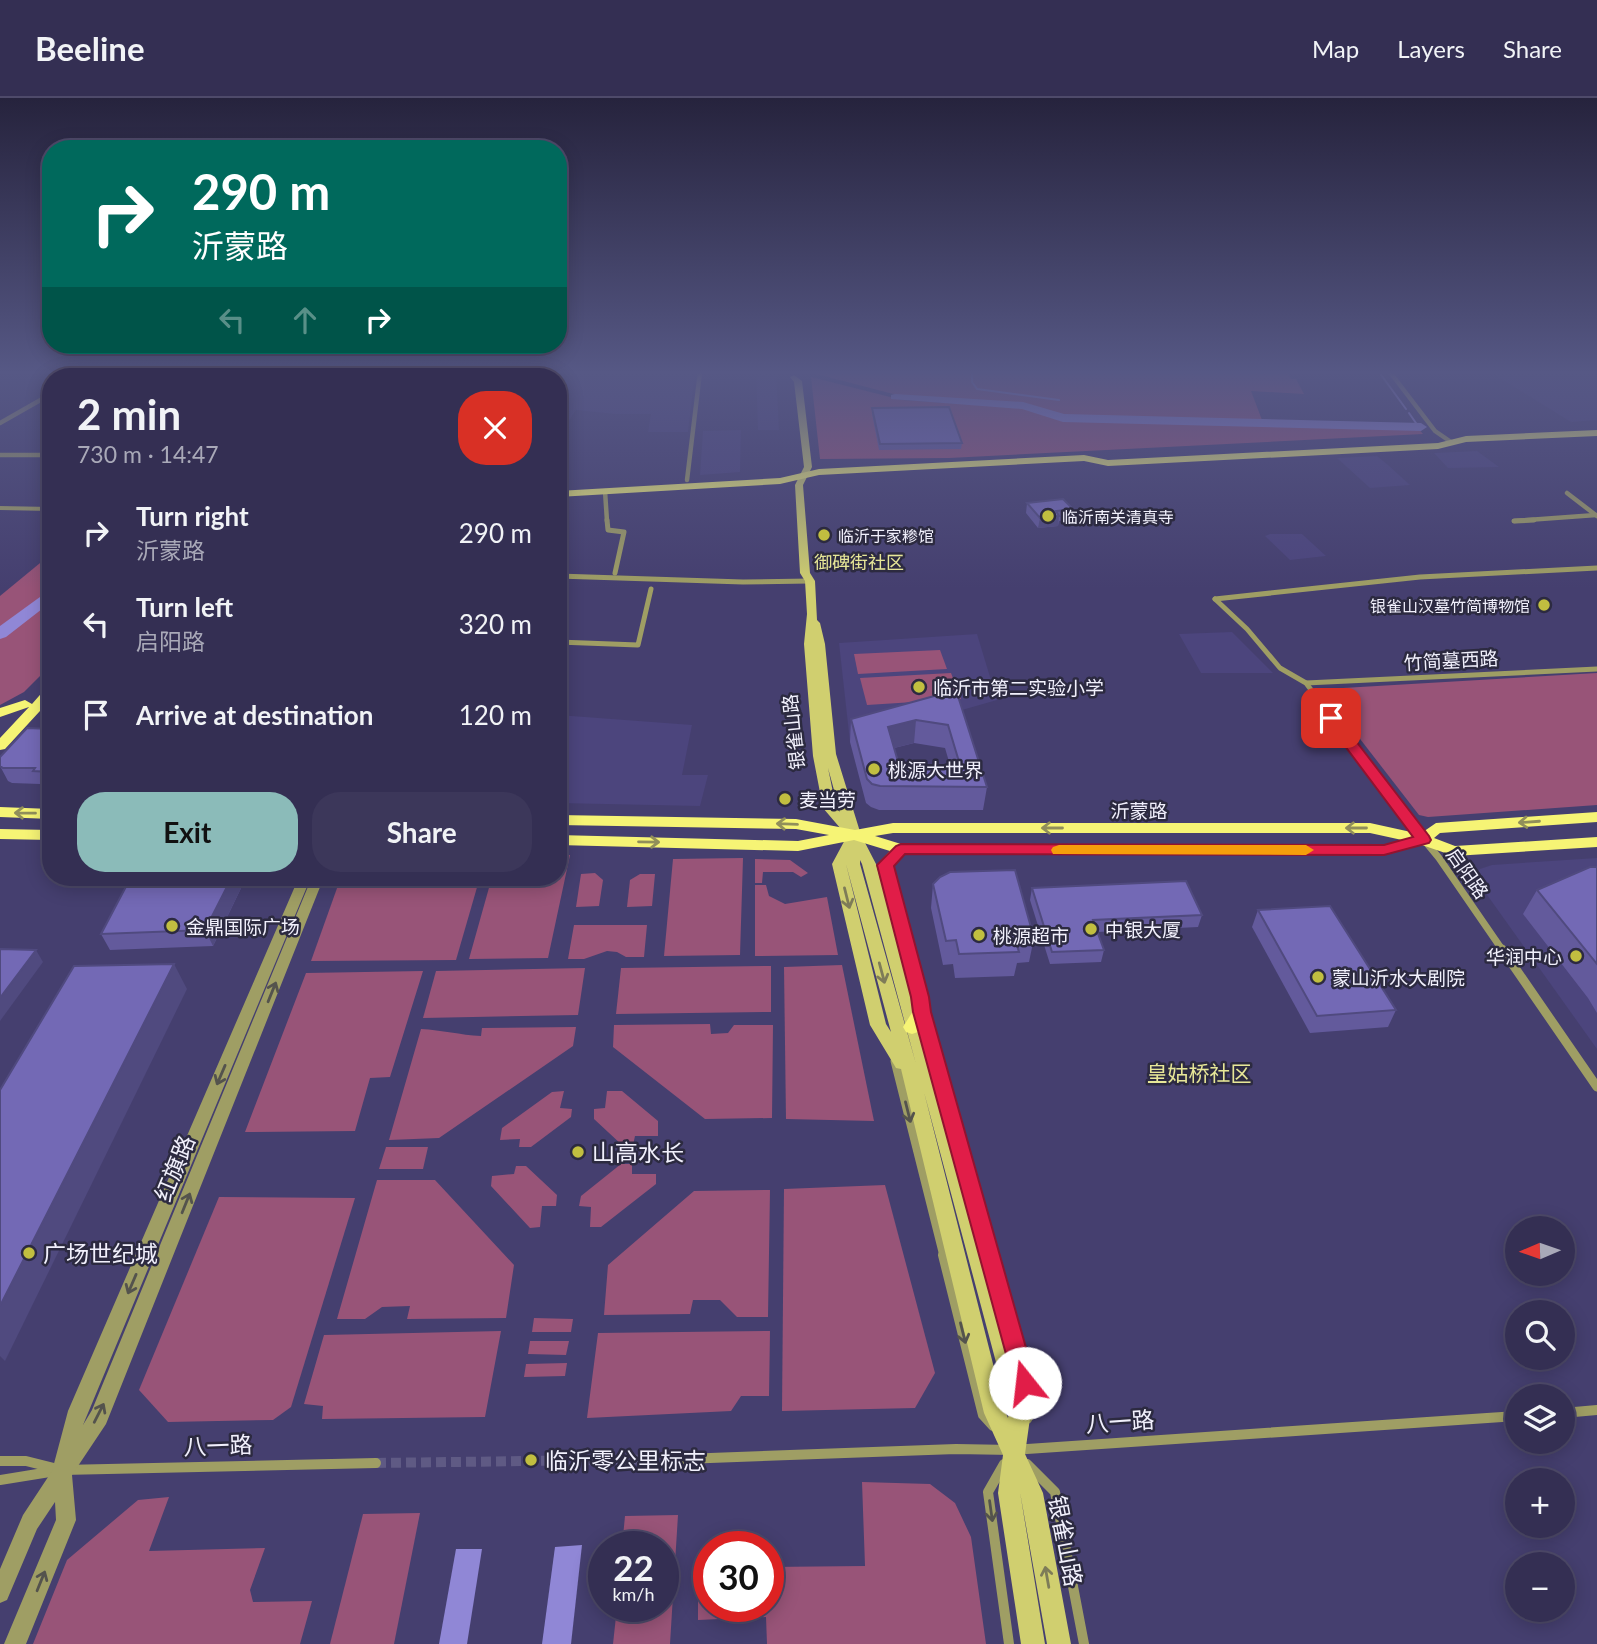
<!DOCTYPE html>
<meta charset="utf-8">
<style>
:root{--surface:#342f53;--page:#3c375a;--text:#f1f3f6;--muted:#a9a9b8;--line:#4e4a6a;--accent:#8bbbb9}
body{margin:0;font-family:Lato,"Noto Sans SC",sans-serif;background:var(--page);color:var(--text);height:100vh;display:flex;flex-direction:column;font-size:26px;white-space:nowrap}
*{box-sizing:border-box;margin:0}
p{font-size:23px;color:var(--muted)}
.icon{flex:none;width:38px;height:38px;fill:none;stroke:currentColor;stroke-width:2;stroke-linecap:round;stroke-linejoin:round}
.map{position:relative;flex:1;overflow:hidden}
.drawer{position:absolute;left:42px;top:270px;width:525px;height:518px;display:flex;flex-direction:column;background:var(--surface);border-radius:28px;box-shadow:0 4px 18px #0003,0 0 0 2px var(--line)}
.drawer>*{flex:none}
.banner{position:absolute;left:42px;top:42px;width:525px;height:214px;border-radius:28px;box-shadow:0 4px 18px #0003,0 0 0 2px var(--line);background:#00695c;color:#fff;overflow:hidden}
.needle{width:46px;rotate:268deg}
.controls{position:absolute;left:1505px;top:1118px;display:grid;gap:14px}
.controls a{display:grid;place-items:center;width:70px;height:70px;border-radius:50%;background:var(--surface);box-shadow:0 4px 18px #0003,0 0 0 2px var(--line);font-size:35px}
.speed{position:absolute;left:588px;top:1433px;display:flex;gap:14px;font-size:35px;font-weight:700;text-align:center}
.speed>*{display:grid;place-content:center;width:91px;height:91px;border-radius:50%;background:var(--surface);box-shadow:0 4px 18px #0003,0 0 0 2px var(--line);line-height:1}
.speed small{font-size:18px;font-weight:400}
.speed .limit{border:10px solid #d22;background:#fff;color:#111}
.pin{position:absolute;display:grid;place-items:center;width:60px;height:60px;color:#fff;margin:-30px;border-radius:14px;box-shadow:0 4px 10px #0006}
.me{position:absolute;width:77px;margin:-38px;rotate:344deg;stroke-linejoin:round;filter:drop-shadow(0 0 5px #0008)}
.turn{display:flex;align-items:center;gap:24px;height:147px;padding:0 35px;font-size:32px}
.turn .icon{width:91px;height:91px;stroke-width:2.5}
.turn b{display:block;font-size:49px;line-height:60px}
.lanes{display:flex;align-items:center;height:66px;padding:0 35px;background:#0003;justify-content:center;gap:35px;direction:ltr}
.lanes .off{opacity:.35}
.round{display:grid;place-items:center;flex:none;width:74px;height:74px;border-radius:28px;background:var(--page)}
.summary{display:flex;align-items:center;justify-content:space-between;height:119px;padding:0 35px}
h1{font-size:42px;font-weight:700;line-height:52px}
.button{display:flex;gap:14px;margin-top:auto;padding:14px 35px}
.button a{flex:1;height:80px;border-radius:28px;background:var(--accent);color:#111;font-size:28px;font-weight:700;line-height:80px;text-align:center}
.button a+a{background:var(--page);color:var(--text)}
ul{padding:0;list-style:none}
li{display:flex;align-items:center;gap:21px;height:91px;padding:0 35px}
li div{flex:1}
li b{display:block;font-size:26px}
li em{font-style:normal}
header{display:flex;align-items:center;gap:42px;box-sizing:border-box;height:98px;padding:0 35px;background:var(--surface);border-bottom:2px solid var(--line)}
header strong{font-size:33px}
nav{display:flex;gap:38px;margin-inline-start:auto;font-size:24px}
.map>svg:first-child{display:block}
</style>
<header>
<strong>Beeline</strong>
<nav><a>Map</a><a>Layers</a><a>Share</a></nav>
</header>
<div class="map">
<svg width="1597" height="1546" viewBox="0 0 1597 1546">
<rect width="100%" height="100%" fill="#453f6f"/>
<g fill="#4c457d">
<polygon points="521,274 695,274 688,334 648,334 651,316 615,316 576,312 558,339 558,278 502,278"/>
<polygon points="756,274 776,274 779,332 758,332"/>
<polygon points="1490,274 1597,274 1597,322 1571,324"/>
<polygon points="741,332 740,374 700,377 703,333"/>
<polygon points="1477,353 1499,369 1448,370 1434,355"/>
<polygon points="1377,358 1388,367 1410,387 1370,390 1337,360"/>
<polygon points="1270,436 1302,436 1326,458 1290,462 1265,438"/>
<polygon points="1232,534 1273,575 1201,575 1179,536"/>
<polygon points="977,536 997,602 850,644 839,545"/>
<polygon points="558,617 692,627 682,677 708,677 700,708 558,705"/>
<polygon points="1597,760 1597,951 1475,780 1480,771 1492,767"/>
</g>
<g fill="#985478">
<polygon points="809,274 1287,274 1291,281 1296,281 1304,296 1251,293 1262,322 1092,319 1065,317 1025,306 901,298"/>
<polygon points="811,279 902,302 1022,310 1061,322 1417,329 1423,336 949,360 820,361"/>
<polygon points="51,456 51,567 24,594 0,607 0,498"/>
<polygon points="940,552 947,571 858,576 854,556"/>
<polygon points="951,575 961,601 867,607 860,580"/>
<polygon points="1597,575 1597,707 1428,719 1419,717 1326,597 1326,591"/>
<polygon points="558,757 570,757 548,860 469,861 492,779 558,779"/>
<polygon points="743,760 740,857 664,858 673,761"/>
<polygon points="755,761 790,762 808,775 801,779 793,774 763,774 762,785 755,785"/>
<polygon points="595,775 603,782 599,808 576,809 581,776"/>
<polygon points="640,776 655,776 652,808 627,809 630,782"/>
<polygon points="341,779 480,779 456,862 311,863"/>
<polygon points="755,787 766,787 769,798 785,806 827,799 838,857 755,858"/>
<polygon points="574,827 647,827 644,859 626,859 617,854 607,853 584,861 568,861"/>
<polygon points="842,867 874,1023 786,1021 784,869"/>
<polygon points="771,868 771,914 616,916 621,870"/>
<polygon points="585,870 578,917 423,920 436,873"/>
<polygon points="423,873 390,979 370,980 355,1033 245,1034 306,875"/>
<polygon points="710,926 711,936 728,935 734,927 773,927 772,1020 705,1021 613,949 614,927"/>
<path d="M576 929 573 948 439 1040 389 1042 421 931C442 932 460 937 481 938L482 930Z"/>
<polygon points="564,993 560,1010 572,1011 571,1019 531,1049 519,1049 520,1041 500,1042 502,1030 552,994"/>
<polygon points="607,993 622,993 658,1023 658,1038 635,1038 633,1047 622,1047 594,1021 594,1011 605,1010"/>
<polygon points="386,1049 428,1049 423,1071 379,1071"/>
<polygon points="621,1066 632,1066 632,1076 656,1076 656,1086 601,1129 590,1129 591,1109 579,1108 581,1098"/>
<polygon points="516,1068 526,1068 557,1097 556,1108 542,1108 540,1129 530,1130 491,1088 492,1078 514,1076"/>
<polygon points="377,1082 435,1082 514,1167 506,1220 407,1221 410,1208 382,1209 365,1221 337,1221"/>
<polygon points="885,1087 935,1275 915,1310 782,1313 784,1091"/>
<polygon points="770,1092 768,1219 737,1219 720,1202 693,1202 690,1216 604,1217 608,1167 694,1093"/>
<polygon points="219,1099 355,1100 291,1309 273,1322 168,1324 139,1292"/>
<polygon points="534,1220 573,1221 571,1234 532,1234"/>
<polygon points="501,1233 485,1319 322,1321 323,1308 304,1306 324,1237"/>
<polygon points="770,1233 769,1298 741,1298 731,1313 587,1320 598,1235"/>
<polygon points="530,1243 569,1243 566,1257 528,1256"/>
<polygon points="567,1265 565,1278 524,1279 526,1266"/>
<polygon points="862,1384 930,1386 955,1405 971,1439 986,1546 767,1546 766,1519 698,1522 698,1499 709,1498 709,1508 768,1508 768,1469 865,1468"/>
<polygon points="169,1399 149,1453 265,1450 250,1492 253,1504 312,1503 300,1546 33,1546 67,1462 138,1402"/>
<polygon points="420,1415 394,1546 330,1546 363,1416"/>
<polygon points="678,1417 670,1546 613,1546 617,1509 663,1508 663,1449 622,1449 625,1418"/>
</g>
<g fill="#9087d6">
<polygon points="582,1447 571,1546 542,1546 555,1449"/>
<polygon points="456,1451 482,1451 467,1546 439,1546"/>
</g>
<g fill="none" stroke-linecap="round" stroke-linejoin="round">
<g stroke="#9087d6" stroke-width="2">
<polyline points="972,274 972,284 977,291 1059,302"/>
<polyline points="1379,274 1406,311"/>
<polyline points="1409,315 1418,328"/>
</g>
<g fill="#9087d6" fill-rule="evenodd">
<polygon points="499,274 520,274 509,278 488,278"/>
<polygon points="895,296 1023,304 1064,316 1421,325 1427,329 1421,333 1063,324 1022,311 891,301 891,297"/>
<polygon points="51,491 51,504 6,539 0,541 0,528"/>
</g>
<polyline stroke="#5f5a84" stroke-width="10" stroke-dasharray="10 5" stroke-linecap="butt" points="376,1365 683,1361"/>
<g stroke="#9f9e64" stroke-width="4.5">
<polyline points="1390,274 1435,333 1451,344"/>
<polyline points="83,278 92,274"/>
<polyline points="247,278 253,274"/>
<polyline points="0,325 51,296"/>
<polyline points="0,357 51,357"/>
<polyline points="687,382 700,274"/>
<polyline points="605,393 607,423"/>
<polyline points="1567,395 1597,418"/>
<polyline points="1514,423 1596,417"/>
</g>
<g stroke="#9f9e64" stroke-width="5">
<polyline points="607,422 608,432 624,434 615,475"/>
<polyline points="1514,423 1534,422"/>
<polyline points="558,478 743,484 810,483"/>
<polyline points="1215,501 1247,531 1280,570 1306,585 1326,612"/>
<polyline points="1215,501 1420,479 1597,470"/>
<polyline points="558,544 638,547 651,491"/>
<polyline points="1306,585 1597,571"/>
</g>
<polyline stroke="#9f9e64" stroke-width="7" points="1325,611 1392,703 1439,760 1503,853"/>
<g stroke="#9f9e64" stroke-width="9">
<polyline points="1502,851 1597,989"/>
<polyline points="922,915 989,1158"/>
<polyline points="895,963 944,1158"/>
</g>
<g stroke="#9f9e64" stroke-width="10">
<polyline points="943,1157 983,1317 993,1328"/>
<polyline points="989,1157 1032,1312 1027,1321"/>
<polyline points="1563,1315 1597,1312"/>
<polyline points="683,1361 956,1351 1012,1352 1517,1318"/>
<polyline points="0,1363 26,1363 58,1371"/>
<polyline points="1004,1366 988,1394 1009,1546"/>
<polyline points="1027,1366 1055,1394 1084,1546"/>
<polyline points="0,1382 62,1372 376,1365"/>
</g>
<g fill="#9f9e64" fill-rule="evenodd">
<polygon points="0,408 51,409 51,413 0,412"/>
<polygon points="299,779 311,779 83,1327 92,1312 312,779 324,779 106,1326 72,1377 76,1422 26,1546 4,1546 56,1422 55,1404 37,1431 7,1502 0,1505 0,1471 23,1417 52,1373 68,1313"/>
</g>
<path fill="#d0cf6f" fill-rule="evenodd" d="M794 277 802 283 812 369 803 387 810 475 815 483 817 522 820 525 825 546 836 656 861 737 876 766 1031 1313 1025 1356 1043 1395 1071 1546H1047L1020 1394 1045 1546H1021L998 1395 1003 1357 984 1315 901 971 896 970 870 927 832 766 847 738 823 710 813 658 804 546 807 516 805 483 800 475 795 387 804 369 794 284 790 279ZM828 670 840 714 836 709ZM860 762 862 766 916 966 860 766ZM846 766 891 934 886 926ZM924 994 1009 1313 1008 1320 1005 1313Z"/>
<g fill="#f6f475" fill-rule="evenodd">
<polygon points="341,274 350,274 346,278 337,278"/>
<polygon points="1597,332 1597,338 1466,344 1438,351 1108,368 1084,363 819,377 780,386 558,399 558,393 780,380 819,371 1084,357 1108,362 1438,345 1466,338"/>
<polygon points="51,589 51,601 5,651 0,652 0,640 29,609 0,619 0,610 25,602 32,606 46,590"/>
<polygon points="0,709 51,711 51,721 0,719"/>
<path d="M1597 714V724L1440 735 1434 740 1455 748 1597 739V749L1454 758 1422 747 1384 757 905 756 893 768 894 774 931 914 918 934 912 936 906 934 903 929 913 913 911 899 877 767 890 753 854 742 798 753 558 747V737L798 743 829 737 796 731 558 727V717L796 721 855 732 893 725H1370L1420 736 1436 725ZM893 735H1370L1402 742 1384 747 901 746 875 738Z"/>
<polygon points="0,731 51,732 51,742 0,741"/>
</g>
</g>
<g fill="#635a9c" fill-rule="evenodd">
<polygon points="872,310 962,345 961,351 879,352 872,316"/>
<polygon points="1027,405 1073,411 1071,422 1059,423 1058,428 1038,430 1026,415"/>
<path d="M956 592 987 689 983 712H879L871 709 866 705 850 644 851 621ZM914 645 945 650 950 667H899L894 650Z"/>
<polygon points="51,631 51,689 42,689 40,686 12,685 8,683 0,668 0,659"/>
<polygon points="1597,769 1597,915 1588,900 1523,816 1537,792"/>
<polygon points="244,784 213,848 110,852 101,836"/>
<polygon points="933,786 1034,840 1029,864 1017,865 1014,878 955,880 953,866 943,867 931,810"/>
<polygon points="1032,790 1202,817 1198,829 1097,834 1104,852 1101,864 1050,866 1030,802"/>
<polygon points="1258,812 1396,912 1388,929 1310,935 1252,829"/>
</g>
<g fill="#504a7f">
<polygon points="1059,418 1058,428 1038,430 1040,420"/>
<polygon points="916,622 914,645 886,652 888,629"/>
<polygon points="232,779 242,779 244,784 213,848 205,832"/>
<polygon points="36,852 43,864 0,923 0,900"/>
<polygon points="174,866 187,891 5,1263 0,1258 0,1208"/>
</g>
<g fill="#7369b5" stroke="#504a7f" stroke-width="2" fill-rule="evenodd">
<polygon points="484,274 512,275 510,278 480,278"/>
<polygon points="949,309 962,345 880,346 872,310"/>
<polygon points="1063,401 1073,411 1056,413 1059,418 1040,420 1027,405"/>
<path d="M956 592 987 689 880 688 872 686 867 681 851 621ZM916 622 948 627 960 667H899L888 629Z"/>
<polygon points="27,630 51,631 51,674 33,673 35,670 3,670 0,668 0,659"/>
<polygon points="1590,769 1597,769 1597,866 1537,792"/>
<polygon points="1015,772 1034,840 1015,841 1019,854 959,856 956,842 946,843 933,786 940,779 950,774"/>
<polygon points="131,779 232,779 205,832 101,836"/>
<polygon points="1186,783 1202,817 1093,822 1104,852 1052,854 1032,790"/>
<polygon points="1330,808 1396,912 1317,918 1258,812"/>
<polygon points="0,851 36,852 0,900"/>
<polygon points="174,866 0,1208 0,992 74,868"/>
</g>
<defs><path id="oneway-shaft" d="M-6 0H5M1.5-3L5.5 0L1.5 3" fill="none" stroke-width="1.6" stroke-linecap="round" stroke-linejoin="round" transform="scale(1.75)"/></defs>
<g stroke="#918f5a">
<use href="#oneway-shaft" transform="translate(25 715) rotate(-179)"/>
<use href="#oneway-shaft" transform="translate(1529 724) rotate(176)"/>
<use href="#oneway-shaft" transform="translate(787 726) rotate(-178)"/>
<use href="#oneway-shaft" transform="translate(1052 730) rotate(-180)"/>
<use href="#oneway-shaft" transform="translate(1356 730) rotate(180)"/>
<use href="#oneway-shaft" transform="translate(649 744) rotate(1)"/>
</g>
<g stroke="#7e7c58">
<use href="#oneway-shaft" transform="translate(847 800) rotate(76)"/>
<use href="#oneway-shaft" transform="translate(882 875) rotate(75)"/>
<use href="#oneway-shaft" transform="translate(1047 1479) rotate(-100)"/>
</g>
<g stroke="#54534d">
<use href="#oneway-shaft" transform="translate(272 894) rotate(-68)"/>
<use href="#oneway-shaft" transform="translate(221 977) rotate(113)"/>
<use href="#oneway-shaft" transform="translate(908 1014) rotate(76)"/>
<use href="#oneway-shaft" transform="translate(186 1105) rotate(-68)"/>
<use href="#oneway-shaft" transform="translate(132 1186) rotate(113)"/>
<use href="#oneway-shaft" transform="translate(963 1235) rotate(76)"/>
<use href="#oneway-shaft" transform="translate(99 1315) rotate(-63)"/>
<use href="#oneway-shaft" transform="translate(991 1413) rotate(82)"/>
<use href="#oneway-shaft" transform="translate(41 1483) rotate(-68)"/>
</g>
<linearGradient id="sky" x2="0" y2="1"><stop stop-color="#26233d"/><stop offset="0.56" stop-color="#565885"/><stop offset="1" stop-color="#565885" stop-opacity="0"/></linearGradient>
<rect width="1597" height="490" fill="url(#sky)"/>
<polygon fill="#e11d48" stroke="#92132f" stroke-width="2" points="1331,615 1336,617 1429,738 1431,742 1429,745 1384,757 905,756 894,768 929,899 931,914 1036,1285 1033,1293 1025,1297 1016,1293 913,914 911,899 877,767 896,748 901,746 1384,747 1413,739 1324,620"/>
<polygon fill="#f59e0b" points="1059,747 1306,747 1314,752 1306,757 1053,756 1051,752 1053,749"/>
<g fill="#c1be40" stroke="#2c2a40" stroke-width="2.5">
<circle cx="1048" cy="418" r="7"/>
<circle cx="824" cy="437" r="7"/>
<circle cx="1544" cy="507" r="7"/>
<circle cx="919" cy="589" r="7"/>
<circle cx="874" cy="671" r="7"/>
<circle cx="785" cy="701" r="7"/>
<circle cx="172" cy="828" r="7"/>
<circle cx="1091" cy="831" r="7"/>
<circle cx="979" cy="837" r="7"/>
<circle cx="1576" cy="858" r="7"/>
<circle cx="1318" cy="879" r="7"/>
<circle cx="578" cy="1054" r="7"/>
<circle cx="29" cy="1155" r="7"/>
<circle cx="531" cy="1362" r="7"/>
</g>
<g text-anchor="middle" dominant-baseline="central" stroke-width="5" stroke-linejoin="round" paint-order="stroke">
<g font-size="16" fill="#f1f0fc" stroke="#2c2a40" text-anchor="start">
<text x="1062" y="418">临沂南关清真寺</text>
<text x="838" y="437">临沂于家糁馆</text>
<text x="1530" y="507" text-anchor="end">银雀山汉墓竹简博物馆</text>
</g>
<g font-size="18" fill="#e7e798" stroke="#2c2a40">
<text x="859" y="464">御碑街社区</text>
</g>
<g font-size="19" fill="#f1f0fc" stroke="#2c2a40">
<text transform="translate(1451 562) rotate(-3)">竹简墓西路</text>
<text transform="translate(793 634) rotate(-96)">银雀山路</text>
<text x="1139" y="712">沂蒙路</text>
<text transform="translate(1468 775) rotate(55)">启阳路</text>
</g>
<g font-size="19" fill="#f1f0fc" stroke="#2c2a40" text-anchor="start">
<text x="933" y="589">临沂市第二实验小学</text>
<text x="888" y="671">桃源大世界</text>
<text x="799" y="701">麦当劳</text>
<text x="186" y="828">金鼎国际广场</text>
<text x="1105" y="831">中银大厦</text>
<text x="993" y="837">桃源超市</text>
<text x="1562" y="858" text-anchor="end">华润中心</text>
<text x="1332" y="879">蒙山沂水大剧院</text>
</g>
<g font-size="21" fill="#e7e798" stroke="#2c2a40">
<text x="1199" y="974">皇姑桥社区</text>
</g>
<g font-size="23" fill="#f1f0fc" stroke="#2c2a40" text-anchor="start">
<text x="592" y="1054">山高水长</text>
<text x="43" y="1155">广场世纪城</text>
<text x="545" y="1362">临沂零公里标志</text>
</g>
<g font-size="23" fill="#f1f0fc" stroke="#2c2a40">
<text transform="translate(174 1070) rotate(-68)">红旗路</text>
<text transform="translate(1120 1323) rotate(-4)">八一路</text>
<text transform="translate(218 1347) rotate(-2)">八一路</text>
<text transform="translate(1066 1443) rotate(79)">银雀山路</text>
</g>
</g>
</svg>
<div class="controls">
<a><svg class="needle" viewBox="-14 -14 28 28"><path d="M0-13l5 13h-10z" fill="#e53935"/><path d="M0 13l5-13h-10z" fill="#a9a9b8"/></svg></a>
<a><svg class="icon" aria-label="search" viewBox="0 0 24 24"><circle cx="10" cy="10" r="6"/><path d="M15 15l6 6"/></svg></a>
<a><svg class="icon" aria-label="layers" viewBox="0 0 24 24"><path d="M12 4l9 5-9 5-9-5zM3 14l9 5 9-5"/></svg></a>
<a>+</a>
<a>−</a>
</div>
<div class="speed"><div>22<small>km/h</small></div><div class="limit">30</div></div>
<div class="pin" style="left:1331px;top:620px;background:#d93025"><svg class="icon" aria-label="arrive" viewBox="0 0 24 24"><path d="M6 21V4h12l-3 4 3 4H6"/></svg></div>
<svg class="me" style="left:1025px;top:1285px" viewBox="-20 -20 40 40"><circle r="19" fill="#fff"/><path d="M0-13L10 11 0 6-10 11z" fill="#e11d48"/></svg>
<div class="banner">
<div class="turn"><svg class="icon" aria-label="right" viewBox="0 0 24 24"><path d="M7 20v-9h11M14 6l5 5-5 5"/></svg><div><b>290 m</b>沂蒙路</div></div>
<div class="lanes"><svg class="icon off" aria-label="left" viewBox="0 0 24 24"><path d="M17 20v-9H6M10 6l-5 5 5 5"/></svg><svg class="icon off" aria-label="ahead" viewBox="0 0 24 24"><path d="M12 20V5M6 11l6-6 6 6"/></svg><svg class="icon" aria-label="right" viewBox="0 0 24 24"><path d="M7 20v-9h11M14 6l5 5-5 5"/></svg></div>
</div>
<section class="drawer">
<div class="summary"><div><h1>2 min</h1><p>730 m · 14:47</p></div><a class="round" style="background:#d93025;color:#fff"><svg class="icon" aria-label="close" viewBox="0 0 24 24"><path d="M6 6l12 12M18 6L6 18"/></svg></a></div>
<ul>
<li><svg class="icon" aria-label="right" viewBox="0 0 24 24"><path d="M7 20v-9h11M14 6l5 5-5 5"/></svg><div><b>Turn right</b><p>沂蒙路</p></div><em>290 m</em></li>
<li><svg class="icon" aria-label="left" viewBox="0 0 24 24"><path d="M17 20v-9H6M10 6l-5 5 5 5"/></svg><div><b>Turn left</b><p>启阳路</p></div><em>320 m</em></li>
<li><svg class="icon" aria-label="arrive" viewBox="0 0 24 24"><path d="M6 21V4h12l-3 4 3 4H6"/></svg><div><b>Arrive at destination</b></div><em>120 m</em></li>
</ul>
<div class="button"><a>Exit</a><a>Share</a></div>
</section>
</div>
